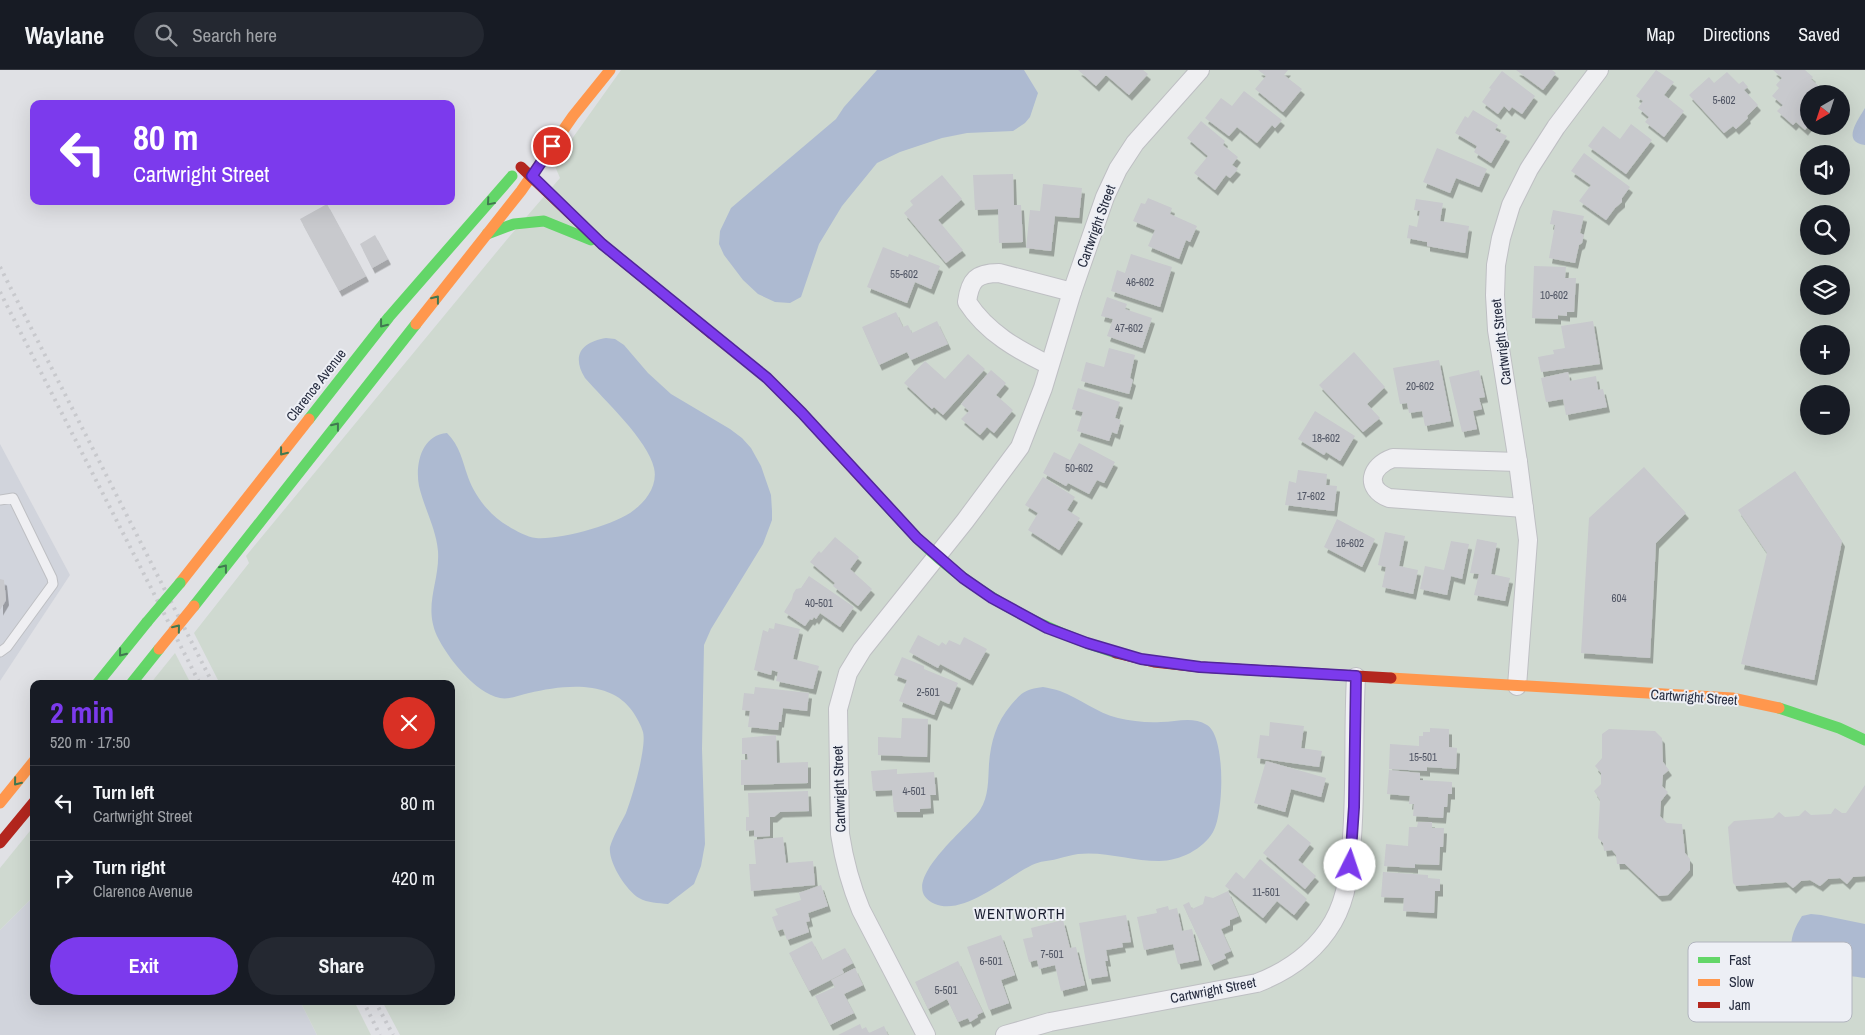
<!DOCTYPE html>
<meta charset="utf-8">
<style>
:root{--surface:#171b24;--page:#242831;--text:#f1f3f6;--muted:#9ea1a6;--line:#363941;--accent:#7c3aed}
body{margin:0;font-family:"Archivo Narrow",sans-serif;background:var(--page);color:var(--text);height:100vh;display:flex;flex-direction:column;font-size:19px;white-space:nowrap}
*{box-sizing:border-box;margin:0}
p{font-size:16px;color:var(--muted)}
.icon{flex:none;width:28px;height:28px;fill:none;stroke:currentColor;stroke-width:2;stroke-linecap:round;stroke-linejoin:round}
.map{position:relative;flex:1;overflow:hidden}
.sheet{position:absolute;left:30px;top:610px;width:425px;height:325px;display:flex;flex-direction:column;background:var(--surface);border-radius:10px;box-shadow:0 5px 20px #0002}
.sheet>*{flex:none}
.banner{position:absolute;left:30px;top:30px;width:425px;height:105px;border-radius:10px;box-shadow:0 5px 20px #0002;background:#7c3aed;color:#fff;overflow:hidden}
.needle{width:32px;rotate:219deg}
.tools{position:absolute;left:1800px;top:15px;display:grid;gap:10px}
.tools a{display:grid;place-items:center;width:50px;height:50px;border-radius:50%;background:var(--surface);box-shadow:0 5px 20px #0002;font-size:25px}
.pin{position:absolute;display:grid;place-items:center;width:42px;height:42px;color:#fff;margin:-21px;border:2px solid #fff;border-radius:50%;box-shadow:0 1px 5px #0007}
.me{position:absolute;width:55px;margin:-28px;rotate:4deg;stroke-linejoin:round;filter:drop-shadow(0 0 4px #0008)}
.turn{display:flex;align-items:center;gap:18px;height:105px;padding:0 20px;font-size:22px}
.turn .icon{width:65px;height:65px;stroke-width:2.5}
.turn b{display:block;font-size:35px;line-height:42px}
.round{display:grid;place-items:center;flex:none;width:52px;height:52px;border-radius:26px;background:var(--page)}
.head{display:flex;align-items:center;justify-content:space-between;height:85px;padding:0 20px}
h1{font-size:30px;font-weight:800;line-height:38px;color:var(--accent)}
.button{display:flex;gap:10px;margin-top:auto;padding:10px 20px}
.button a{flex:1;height:58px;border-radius:30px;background:var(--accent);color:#fff;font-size:20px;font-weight:800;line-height:58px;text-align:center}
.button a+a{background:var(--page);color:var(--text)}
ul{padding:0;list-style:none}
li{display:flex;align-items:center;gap:15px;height:75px;padding:0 20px;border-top:1px solid var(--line)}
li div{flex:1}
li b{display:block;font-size:19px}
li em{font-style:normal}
header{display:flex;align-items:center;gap:30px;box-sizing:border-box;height:70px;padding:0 25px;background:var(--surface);border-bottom:1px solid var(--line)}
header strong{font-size:24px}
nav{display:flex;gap:28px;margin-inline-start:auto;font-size:18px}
.search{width:350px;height:45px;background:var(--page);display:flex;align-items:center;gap:12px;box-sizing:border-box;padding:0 18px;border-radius:28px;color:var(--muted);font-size:19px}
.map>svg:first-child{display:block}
</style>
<header>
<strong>Waylane</strong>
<div class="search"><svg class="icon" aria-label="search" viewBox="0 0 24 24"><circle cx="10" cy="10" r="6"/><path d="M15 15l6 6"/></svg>Search here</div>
<nav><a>Map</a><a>Directions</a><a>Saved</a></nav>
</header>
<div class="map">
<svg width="1865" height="965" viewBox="0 0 1865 965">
<defs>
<filter id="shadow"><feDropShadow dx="3" dy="5.5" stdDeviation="0" flood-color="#0004"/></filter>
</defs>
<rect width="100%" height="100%" fill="#e0e1e5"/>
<g fill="#d1d4dc">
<polygon points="0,374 70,505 0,611"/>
<polygon points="34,826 34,931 300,931 317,965 0,965 0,860"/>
</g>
<g fill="#cfd9d0" fill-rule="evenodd">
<path d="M621 0H1865V965H400L382 931H451V614H220L194 563 249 493 246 486 509 167 560 108 554 94ZM1809 24H1841V56H1809ZM1809 84H1841V116H1809ZM1809 144H1841V176H1809ZM1809 204H1841V236H1809ZM1809 264H1841V296H1809ZM1809 324H1841V356H1809Z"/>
<polygon points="175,583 191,614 150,614"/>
<polygon points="34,756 34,826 0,860 0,798"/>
<polygon points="300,931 354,931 371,965 317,965"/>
</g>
<g fill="#adbad1">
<polygon points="877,0 1024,0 1038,23 1030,47 1025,53 1013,61 967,63 942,68 900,82 877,93 842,136 819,174 801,227 790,233 775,232 758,224 743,210 724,185 719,174 720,161 731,138 836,49 844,37"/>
<path d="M1865 38V75C1841 72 1858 50 1865 38Z"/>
<path d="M606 268 615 269 624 275 648 303 671 324 730 359 742 368 751 378 761 396 771 425 772 441V450L763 474 711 559 704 575 702 679 705 774 701 796 694 814 668 834C658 833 648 833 639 828 626 820 608 792 610 777 613 766 621 753 626 743 632 728 647 677 643 662 641 655 637 648 633 642 611 609 563 615 529 623 520 625 509 630 500 628 475 623 447 587 437 566 423 535 440 512 438 481 436 458 424 438 419 416 415 395 421 365 447 363 460 376 462 390 468 407 474 425 491 447 508 456 516 461 527 467 536 468 560 470 616 455 634 440 647 431 658 414 654 398 648 370 604 330 585 308 571 285 582 272 606 268Z"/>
<path d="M1043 617C1048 618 1055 619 1060 621 1079 628 1097 643 1118 648 1131 651 1147 653 1161 652 1177 652 1192 646 1207 655 1226 666 1224 744 1213 762 1203 779 1180 791 1159 791 1132 791 1105 781 1078 784 1071 785 1064 787 1057 789 1049 791 1040 791 1032 795 1007 807 964 846 935 834 892 816 970 756 980 740 989 726 988 710 989 694 991 671 996 653 1011 635 1022 622 1026 619 1043 617Z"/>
<path d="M1811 844 1821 845 1865 854V908C1828 902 1767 900 1802 846Z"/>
</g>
<g fill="#c8c9cd" filter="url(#shadow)">
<polygon points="1078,0 1143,0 1148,4 1129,25 1106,5 1096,16"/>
<polygon points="1258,0 1288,0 1284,5 1302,19 1283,42 1255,19 1266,6"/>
<polygon points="1516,0 1552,0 1556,3 1543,20"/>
<polygon points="1656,0 1674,12 1664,25 1684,41 1664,67 1645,52 1649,47 1638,38 1643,31 1636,26"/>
<polygon points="1773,0 1805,0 1813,7 1811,9 1824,21 1822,24 1809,24 1809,55 1805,60 1796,52 1793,55 1777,41 1783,35 1772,26 1779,18 1776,15 1782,8"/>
<polygon points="1502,1 1535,26 1522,44 1512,37 1509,41 1504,36 1498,44 1482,32 1491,19 1489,18"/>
<polygon points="1727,2 1739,14 1743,11 1748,17 1744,20 1758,35 1747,46 1748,48 1736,59 1733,56 1724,63 1689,25 1709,7 1714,13"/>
<polygon points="1244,21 1282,50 1275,58 1272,55 1257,73 1237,57 1229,66 1205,48 1221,28 1232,36"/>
<polygon points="1473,40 1498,55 1495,60 1507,66 1491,93 1474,82 1477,76 1455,63 1465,46 1468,48"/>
<polygon points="1201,51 1225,71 1223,75 1238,87 1232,95 1238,99 1230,108 1226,105 1215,120 1194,103 1208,86 1187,68"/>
<polygon points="1631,54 1652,70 1626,104 1588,76 1603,56 1620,69"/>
<polygon points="1437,78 1487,99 1479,117 1456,108 1450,123 1423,112"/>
<polygon points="1584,83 1630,117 1622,128 1622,132 1615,138 1606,150 1579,131 1591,115 1571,101"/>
<polygon points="1013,104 1014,135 1021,135 1023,172 999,173 998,139 975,140 973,105"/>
<polygon points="942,105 962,129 938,150 963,180 946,193 904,143 913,135 910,131"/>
<polygon points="1043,114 1082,118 1079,148 1055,146 1051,181 1026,178 1030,140 1040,141"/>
<polygon points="1148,128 1172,138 1170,144 1197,156 1190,172 1186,170 1179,189 1148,176 1155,160 1133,151 1141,133 1145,134"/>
<polygon points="1416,129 1443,133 1440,151 1469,156 1465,183 1427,176 1427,172 1407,168 1409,155 1417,157 1420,141 1414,140"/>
<polygon points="327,134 366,206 339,221 300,149"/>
<polygon points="1553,140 1584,146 1580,163 1584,165 1582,173 1579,175 1575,193 1549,188 1555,155 1550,154"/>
<polygon points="375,165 388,189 372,198 360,174"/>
<polygon points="883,177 908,187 909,184 940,196 931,219 915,212 907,233 867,217"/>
<polygon points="1131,184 1172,197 1160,237 1111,221 1117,200 1125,203"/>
<polygon points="1534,196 1566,197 1565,208 1576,208 1574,242 1567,242 1567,246 1558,245 1558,249 1532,248"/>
<polygon points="1107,227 1127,234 1125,239 1152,248 1142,278 1107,266 1113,249 1101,246"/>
<polygon points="896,242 903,257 908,255 912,263 937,251 948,274 911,290 907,282 879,295 862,257"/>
<polygon points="1593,251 1600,294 1541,302 1538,287 1554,284 1553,280 1565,278 1561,256"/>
<polygon points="1109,278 1135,285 1130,308 1133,310 1129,324 1081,311 1086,292 1104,297"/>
<polygon points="1354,282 1385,317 1367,334 1380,348 1363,362 1319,315"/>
<polygon points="968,284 985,299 943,345 934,337 932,339 904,313 925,291 945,309"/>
<polygon points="1439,290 1451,351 1425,356 1422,341 1409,343 1407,333 1400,334 1393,298"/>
<polygon points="991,300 1006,313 996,325 1013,340 994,363 987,357 980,365 961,349 969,341 961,334"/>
<polygon points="1479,300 1485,327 1479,328 1482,339 1473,341 1477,359 1462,362 1449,307"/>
<polygon points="1568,302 1570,311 1596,306 1598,320 1603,319 1607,337 1566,345 1563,329 1546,332 1541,308"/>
<polygon points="1078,318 1120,332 1115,348 1121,350 1117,364 1112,362 1109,371 1077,361 1083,342 1072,339"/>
<polygon points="1315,341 1355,366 1340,391 1326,382 1324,385 1298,369"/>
<polygon points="1079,373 1115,392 1104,413 1097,410 1089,424 1068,413 1066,416 1043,403 1054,382 1070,390"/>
<polygon points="1644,397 1686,443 1656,473 1650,588 1581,583 1589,448"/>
<polygon points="1298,400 1327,404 1326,415 1337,416 1334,441 1285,435 1289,411 1296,413"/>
<polygon points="1795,401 1842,471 1814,610 1741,594 1767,483 1738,440"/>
<polygon points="1043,407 1075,427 1067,440 1080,448 1059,480 1028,460 1038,443 1025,435"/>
<polygon points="1337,449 1375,469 1362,497 1324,477"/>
<polygon points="1385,462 1405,466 1399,496 1418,500 1413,524 1382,517 1386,497 1378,495"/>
<polygon points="835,467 859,487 850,499 872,519 858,536 833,516 835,513 810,492 819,481 821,483"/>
<polygon points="1477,469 1497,473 1491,504 1510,508 1505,531 1474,525 1479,504 1470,503"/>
<polygon points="1451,471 1469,474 1462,509 1451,506 1447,525 1420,519 1425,496 1444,500"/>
<polygon points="809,506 854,537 840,557 820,543 816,549 814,547 812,550 810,549 805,556 784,542 792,529 793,524 796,519 801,518"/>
<polygon points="0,509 4,510 6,530 0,540"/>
<polygon points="775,553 800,559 793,589 819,596 813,619 776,611 778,602 772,600 771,605 754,600 763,560 768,562 769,558 774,559"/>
<polygon points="918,565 939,576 942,572 946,575 949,570 960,575 964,567 987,579 970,610 940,594 938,598 909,582"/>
<polygon points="902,587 924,596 924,599 958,613 949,634 940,630 934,645 899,631 907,610 894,605"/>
<polygon points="755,617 809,623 807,641 783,638 781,652 779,652 778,660 748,657 750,641 742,640 744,623 754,624"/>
<polygon points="902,648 928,649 927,687 878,685 878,667 901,668"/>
<polygon points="1270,652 1304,656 1301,678 1322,681 1319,697 1257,688 1260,665 1269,666"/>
<polygon points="1430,658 1449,659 1449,677 1457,678 1456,699 1427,697 1427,701 1389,699 1390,674 1419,676 1419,666 1423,666 1423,662 1430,662"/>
<polygon points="1609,659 1655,661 1662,668 1663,692 1669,700 1663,705 1662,716 1668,722 1661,731 1660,746 1667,753 1682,754 1685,783 1690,789 1690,800 1668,825 1659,826 1625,794 1617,794 1616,785 1612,780 1604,781 1603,773 1598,768 1600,730 1594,721 1601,714 1601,703 1595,696 1602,688 1602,664"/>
<polygon points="776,665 777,693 808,692 808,713 741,715 741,690 748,690 747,684 742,684 742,668"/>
<polygon points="1266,691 1326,708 1321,727 1291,719 1285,742 1254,733"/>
<polygon points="897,699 897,704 934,702 936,725 930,725 931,738 920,739 920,742 894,742 892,720 873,721 871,701"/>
<polygon points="1389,700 1420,703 1420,710 1452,712 1452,724 1448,724 1447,737 1444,737 1443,748 1413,746 1414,734 1409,734 1410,726 1387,724"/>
<polygon points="1865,715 1865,806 1853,807 1847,814 1840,808 1828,809 1820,816 1810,810 1801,811 1793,818 1786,812 1736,816 1733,813 1728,757 1734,751 1773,748 1779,742 1785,747 1799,746 1805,740 1811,745 1831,744 1835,738 1842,743 1846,743"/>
<polygon points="808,721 809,741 780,742 774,747 770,747 770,766 754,767 754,760 746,761 746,747 749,747 748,723"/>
<polygon points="1418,752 1432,752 1432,758 1444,758 1443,777 1440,777 1439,795 1415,794 1415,798 1384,796 1386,774 1408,776 1409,757 1417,757"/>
<polygon points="1288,754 1311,773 1298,790 1316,806 1305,819 1263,783"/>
<polygon points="783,767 786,793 813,791 815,815 751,821 749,794 756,794 754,770"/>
<polygon points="1260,789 1307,829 1294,845 1277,831 1263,848 1225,816 1236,802 1244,809"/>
<polygon points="1383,802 1428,805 1428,808 1440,809 1440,821 1435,821 1434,843 1403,841 1404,828 1381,827"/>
<polygon points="821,815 828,836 808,843 810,851 806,852 809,862 787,870 783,859 777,861 772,847 778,845 775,839 801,830 799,823"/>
<polygon points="1228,821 1239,846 1230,850 1230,855 1221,859 1231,881 1224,884 1226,888 1211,895 1183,835 1189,832 1192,839 1203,834 1205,826 1213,828"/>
<polygon points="1168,836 1169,840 1177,838 1182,861 1192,859 1199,890 1178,894 1173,874 1144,880 1137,847 1157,843 1156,839"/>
<polygon points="1126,845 1131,872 1122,873 1123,877 1106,880 1108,891 1105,891 1108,906 1089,909 1079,853"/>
<polygon points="1063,850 1070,878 1076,877 1085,915 1061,921 1055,895 1039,899 1037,890 1029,892 1023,869 1033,867 1031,858"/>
<polygon points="1001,865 1015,905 1001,910 1009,933 989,940 967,877"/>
<polygon points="812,871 822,890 845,878 853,893 842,899 844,903 809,921 789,883"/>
<polygon points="958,891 983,942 977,945 978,947 970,952 968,948 958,952 947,929 928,939 915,912"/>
<polygon points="855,898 863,915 844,924 854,943 830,955 815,926 835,917 831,910"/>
<polygon points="860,954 862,959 866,957 869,963 884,956 888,965 838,965"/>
</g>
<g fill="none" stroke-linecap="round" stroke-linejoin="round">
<g stroke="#bebfc3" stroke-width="11">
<polyline id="lane" points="0,430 13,428 52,508 53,514 7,577 0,582"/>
</g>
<g stroke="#bebfc3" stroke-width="20">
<g id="street">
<path d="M1049 295C1018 280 987 263 967 232 970 210 976 203 999 203L1072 222"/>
<path d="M1518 392 1393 388C1370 396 1364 418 1389 428L1524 438"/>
<polyline points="1517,616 1528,470 1518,392 1497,260 1495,225 1496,195 1501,168 1511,135 1529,99 1556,57 1599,0"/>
<path d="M926 965 861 840C851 816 844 790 840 764L838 639 848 603 862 580 965 451 1020 377 1043 318 1072 222 1105 127 1118 99 1135 73 1200 0"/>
<path d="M1005 965 1050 952 1257 913C1288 901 1316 881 1333 852 1348 826 1350 796 1352 767 1356 713 1353 660 1356 607"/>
</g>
</g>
<use href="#lane" stroke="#efeff2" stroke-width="9"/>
<use href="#street" stroke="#efeff2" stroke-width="18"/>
<g stroke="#63d668" stroke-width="11">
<polyline points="487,164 514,154 544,151 591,170"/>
<polyline points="309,349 389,247 512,106"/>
<path d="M865 412C883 431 899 450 917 468 973 524 1042 560 1116 583"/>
<polyline points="194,536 416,254"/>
<polyline points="97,614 147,552"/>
<polyline points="131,614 159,579"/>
<polyline points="1779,638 1839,658 1865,670"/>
</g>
<g stroke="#ff974d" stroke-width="11">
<polyline points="416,254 521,121 573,46 610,0"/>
<polyline points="712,264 767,308 802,343 865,412"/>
<polyline points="180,513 309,349"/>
<polyline points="1391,608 1732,628 1779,638"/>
<polyline points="0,733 34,691"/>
</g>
<g stroke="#b3261e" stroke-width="11">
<polyline points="521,97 602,174 712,264"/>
<polyline points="1116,583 1154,592 1200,597 1391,608"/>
<polyline points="0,773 34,732"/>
</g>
<g stroke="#c8c9cd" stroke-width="4" stroke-dasharray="2.5 5" stroke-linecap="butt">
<polyline points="0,197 213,614"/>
<polyline points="0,222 200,614"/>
<polyline points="363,931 380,965"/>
<polyline points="375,931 393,965"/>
</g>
<polyline stroke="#63d668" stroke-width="11" points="147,552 180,513"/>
<polyline stroke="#ff974d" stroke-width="11" points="159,579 194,536"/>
</g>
<defs><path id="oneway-chevron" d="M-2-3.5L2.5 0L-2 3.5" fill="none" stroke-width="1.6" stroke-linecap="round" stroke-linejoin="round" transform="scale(1.25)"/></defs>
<g stroke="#417851">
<use href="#oneway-chevron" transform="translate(490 132) rotate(131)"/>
<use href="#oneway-chevron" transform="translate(436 229) rotate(-52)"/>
<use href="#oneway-chevron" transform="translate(383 254) rotate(128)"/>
<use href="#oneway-chevron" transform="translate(336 356) rotate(-52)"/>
<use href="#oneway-chevron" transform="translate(283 382) rotate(128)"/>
<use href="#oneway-chevron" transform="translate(224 498) rotate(-52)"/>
<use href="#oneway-chevron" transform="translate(177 558) rotate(-51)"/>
<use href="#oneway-chevron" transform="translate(122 583) rotate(129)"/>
<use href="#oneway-chevron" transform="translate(17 712) rotate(129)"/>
</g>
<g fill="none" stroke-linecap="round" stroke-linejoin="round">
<g stroke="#51269a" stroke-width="12">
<polyline id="route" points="552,76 532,106 602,174 767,308 802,343 917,468 963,508 992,528 1047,558 1087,573 1141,589 1200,597 1356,606 1354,737 1350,795"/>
</g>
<use href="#route" stroke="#7c3aed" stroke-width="9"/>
</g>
<g text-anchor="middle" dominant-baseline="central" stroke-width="4" stroke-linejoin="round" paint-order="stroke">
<g font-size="11" fill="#4f5463">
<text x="1724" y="30">5-602</text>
<text x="904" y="204">55-602</text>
<text x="1140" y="212">46-602</text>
<text x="1554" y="225">10-602</text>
<text x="1129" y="258">47-602</text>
<text x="1420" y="316">20-602</text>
<text x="1326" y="368">18-602</text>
<text x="1079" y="398">50-602</text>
<text x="1311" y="426">17-602</text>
<text x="1350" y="473">16-602</text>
<text x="1619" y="528">604</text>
<text x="819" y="533">40-501</text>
<text x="928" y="622">2-501</text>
<text x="1423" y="687">15-501</text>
<text x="914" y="721">4-501</text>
<text x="1266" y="822">11-501</text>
<text x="1052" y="884">7-501</text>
<text x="991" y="891">6-501</text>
<text x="946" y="920">5-501</text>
</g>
<g font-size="14" fill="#262c3f" stroke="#edeff5">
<text transform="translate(1096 156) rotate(-70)">Cartwright Street</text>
<text transform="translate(1501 272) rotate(-97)">Cartwright Street</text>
<text transform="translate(316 315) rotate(-52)">Clarence Avenue</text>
<text transform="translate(1694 627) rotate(4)">Cartwright Street</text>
<text transform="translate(839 719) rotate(-92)">Cartwright Street</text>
<text transform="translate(1213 920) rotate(-11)">Cartwright Street</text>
</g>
<g font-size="15" letter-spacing="1" fill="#191e2f" stroke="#edeff5">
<text x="1020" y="843">WENTWORTH</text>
</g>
</g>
<rect x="1688" y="872" width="164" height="80" rx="8" fill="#edeff5" stroke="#b1b4be" stroke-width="1"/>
<rect x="1698" y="887" width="22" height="6" fill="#63d668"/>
<rect x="1698" y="909" width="22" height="7" fill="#ff974d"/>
<rect x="1698" y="932" width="22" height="6" fill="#b3261e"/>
<g font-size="14" fill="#262c3f">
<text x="1729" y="895">Fast</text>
<text x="1729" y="917">Slow</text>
<text x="1729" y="940">Jam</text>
</g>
</svg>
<div class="tools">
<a><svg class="needle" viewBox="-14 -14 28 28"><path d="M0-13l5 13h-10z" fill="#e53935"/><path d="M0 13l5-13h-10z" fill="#9ea1a6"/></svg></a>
<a><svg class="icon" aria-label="sound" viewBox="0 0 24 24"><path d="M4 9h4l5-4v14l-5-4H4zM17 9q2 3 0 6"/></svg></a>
<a><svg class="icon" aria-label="search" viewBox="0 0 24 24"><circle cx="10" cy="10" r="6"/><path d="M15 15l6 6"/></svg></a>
<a><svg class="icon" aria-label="layers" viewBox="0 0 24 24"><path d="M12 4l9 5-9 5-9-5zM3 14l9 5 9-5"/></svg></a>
<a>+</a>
<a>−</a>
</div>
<div class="pin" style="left:552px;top:76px;background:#d93025"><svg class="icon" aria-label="arrive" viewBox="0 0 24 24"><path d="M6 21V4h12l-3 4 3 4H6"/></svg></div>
<svg class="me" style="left:1350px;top:795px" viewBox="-20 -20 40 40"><circle r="19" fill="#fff"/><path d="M0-13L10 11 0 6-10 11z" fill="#7c3aed"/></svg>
<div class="banner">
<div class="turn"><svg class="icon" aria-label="left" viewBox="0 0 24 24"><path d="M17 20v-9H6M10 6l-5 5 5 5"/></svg><div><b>80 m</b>Cartwright Street</div></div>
</div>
<section class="sheet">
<div class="head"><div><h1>2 min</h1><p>520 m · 17:50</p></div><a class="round" style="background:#d93025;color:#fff"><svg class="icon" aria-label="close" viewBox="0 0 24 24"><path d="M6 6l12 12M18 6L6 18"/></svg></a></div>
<ul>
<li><svg class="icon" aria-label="left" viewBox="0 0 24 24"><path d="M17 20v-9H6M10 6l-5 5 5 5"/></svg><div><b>Turn left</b><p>Cartwright Street</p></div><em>80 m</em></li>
<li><svg class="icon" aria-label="right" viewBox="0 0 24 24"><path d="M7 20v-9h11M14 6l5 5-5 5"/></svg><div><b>Turn right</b><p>Clarence Avenue</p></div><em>420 m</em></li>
</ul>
<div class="button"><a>Exit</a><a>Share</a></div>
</section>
</div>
